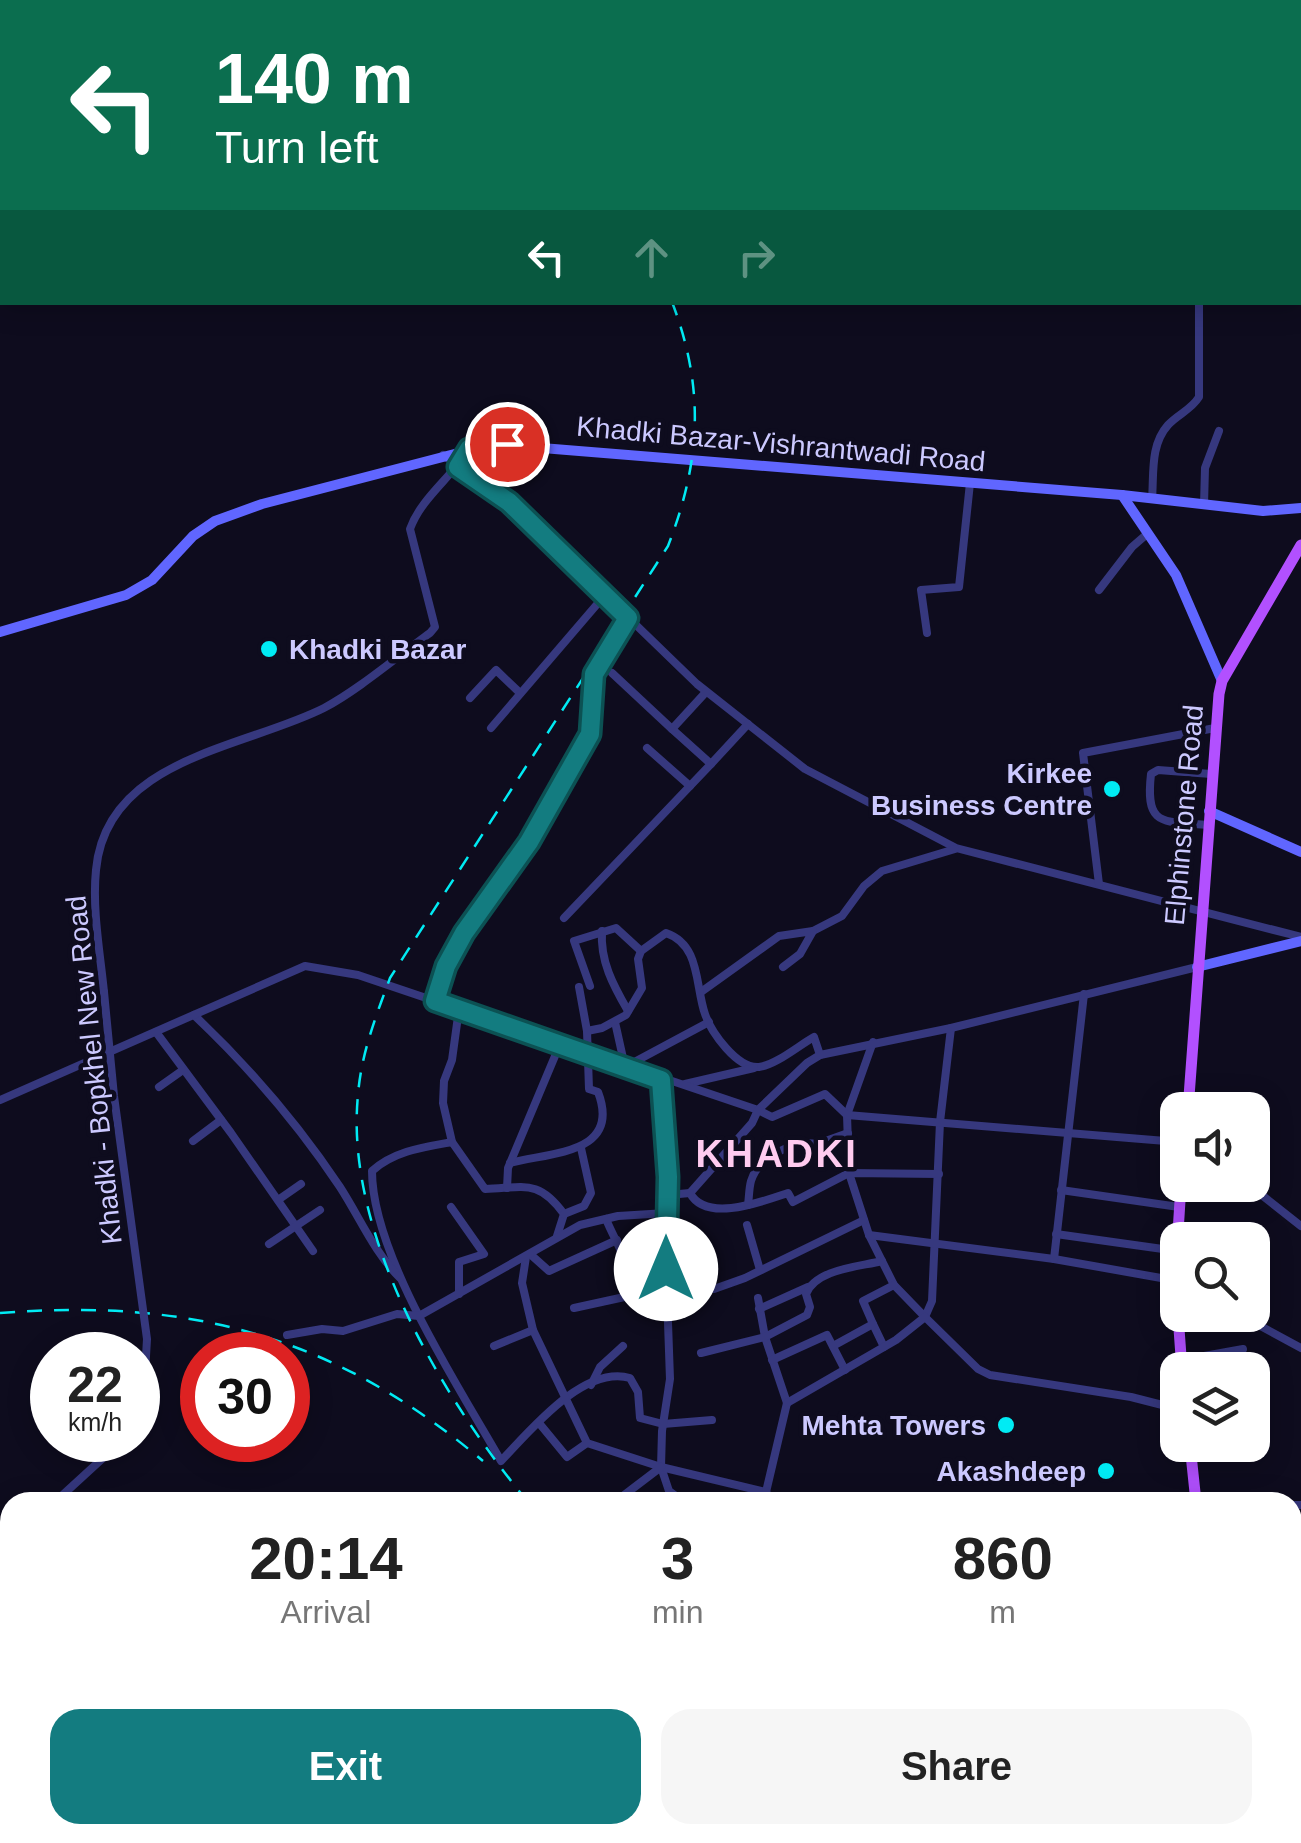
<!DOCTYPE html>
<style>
:root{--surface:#fff;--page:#f6f6f6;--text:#222;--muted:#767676;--accent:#137c80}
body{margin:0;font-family:Helvetica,sans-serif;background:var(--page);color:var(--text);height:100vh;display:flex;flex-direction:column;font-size:38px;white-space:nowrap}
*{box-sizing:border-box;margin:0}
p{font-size:32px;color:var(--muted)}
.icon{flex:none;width:55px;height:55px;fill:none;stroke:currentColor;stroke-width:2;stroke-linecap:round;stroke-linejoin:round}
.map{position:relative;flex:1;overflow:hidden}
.panel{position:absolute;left:0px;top:1492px;width:1302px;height:352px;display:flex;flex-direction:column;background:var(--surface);border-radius:30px 30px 0 0;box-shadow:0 5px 25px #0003}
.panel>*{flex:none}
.banner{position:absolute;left:0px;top:0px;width:1302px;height:305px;box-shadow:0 5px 25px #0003;background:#0b6e4f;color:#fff;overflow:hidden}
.buttons{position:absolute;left:1160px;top:1092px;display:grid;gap:20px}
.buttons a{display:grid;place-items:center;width:110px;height:110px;border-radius:20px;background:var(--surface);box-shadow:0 5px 25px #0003;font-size:50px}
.speed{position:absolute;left:30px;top:1332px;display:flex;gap:20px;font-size:50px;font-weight:700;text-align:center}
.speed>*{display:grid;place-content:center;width:130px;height:130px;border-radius:50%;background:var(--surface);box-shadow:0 5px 25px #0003;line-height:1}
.speed small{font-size:25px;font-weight:400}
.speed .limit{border:15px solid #d22;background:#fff;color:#111}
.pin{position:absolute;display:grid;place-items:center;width:85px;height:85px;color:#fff;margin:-42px;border:5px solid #fff;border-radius:50%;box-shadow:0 2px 10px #0007}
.me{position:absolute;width:110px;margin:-55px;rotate:0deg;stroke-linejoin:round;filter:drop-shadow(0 0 8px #0008)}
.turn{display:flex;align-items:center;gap:35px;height:210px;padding:0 50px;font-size:45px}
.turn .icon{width:130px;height:130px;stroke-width:2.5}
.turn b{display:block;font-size:70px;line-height:85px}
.lanes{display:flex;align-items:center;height:95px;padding:0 50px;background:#0003;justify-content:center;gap:50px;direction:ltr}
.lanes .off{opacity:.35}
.eta{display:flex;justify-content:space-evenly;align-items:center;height:170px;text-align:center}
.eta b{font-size:60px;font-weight:600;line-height:70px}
.action{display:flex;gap:20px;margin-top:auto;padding:20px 50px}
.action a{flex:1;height:115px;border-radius:30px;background:var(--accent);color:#fff;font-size:40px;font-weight:600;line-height:115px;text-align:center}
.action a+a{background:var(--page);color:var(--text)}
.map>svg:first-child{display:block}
</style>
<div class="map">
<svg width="1301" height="1843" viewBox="0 0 1301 1843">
<defs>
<pattern id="water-waves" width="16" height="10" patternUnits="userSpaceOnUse" patternTransform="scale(2.5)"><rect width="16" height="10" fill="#0b2443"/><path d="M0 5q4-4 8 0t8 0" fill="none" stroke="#2d425f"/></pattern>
</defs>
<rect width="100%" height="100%" fill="#0e0c1e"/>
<g fill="url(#water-waves)">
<polygon points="10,1618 10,1795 0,1792 0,1620"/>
<polygon points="154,1835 466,1835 470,1843 173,1843"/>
</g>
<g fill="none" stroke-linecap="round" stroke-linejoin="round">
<g stroke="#36387e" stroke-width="8">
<polyline points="443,455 509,502 697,684 805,769 956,848 1301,937"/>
<path d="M1152 499C1154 474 1150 445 1168 425 1178 414 1191 410 1199 397V302"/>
<polyline points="1204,505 1205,468 1219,431"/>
<polyline points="1099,590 1132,547 1147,534"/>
<polyline points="927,633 921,590 959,587 970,483"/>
<polyline points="612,673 672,729"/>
<polyline points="706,692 672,729 711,764 748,724"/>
<polyline points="470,698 496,670 520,693"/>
<polyline points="491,728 605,595"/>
<polyline points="647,748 690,786"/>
<path d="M1208 825C1162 821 1145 827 1151 774L1158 770 1211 774"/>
<polyline points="1099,884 1083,753 1215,728"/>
<polyline points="564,918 711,764"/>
<path d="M602 931C600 961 613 985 628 1011"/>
<polyline points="813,931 842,916 864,886 882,871 955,849"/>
<polyline points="590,986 574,941 616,928 641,951"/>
<path d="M104 992C100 952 92 909 96 870 106 758 245 748 324 708 358 690 398 656 430 633L435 627 410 529C421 498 452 477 469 449"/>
<polyline points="701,992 779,936 813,931 800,954 783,967"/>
<polyline points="435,1001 446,966 458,943 529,842 590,734 594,674 628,618"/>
<path d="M459 1009 452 1060 444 1081 443 1103 452 1142C424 1147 394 1151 372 1171 372 1255 459 1387 501 1461 530 1431 583 1365 630 1378L638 1392 640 1418 663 1424 712 1420"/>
<path d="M194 1015C249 1067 298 1124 340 1187 360 1218 374 1252 400 1278"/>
<polyline points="615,1022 625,1067 709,1022"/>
<path d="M587 1031 602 1028 626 1015 642 988 638 959 641 951 666 933C701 945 695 986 705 1014 711 1032 737 1069 759 1067 776 1065 798 1046 814 1037L820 1055"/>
<polyline points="156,1032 231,1133 313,1251"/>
<polyline points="873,1042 847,1115 849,1173 869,1235 894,1285 925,1317 932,1301 940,1122 951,1028"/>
<polyline points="661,1080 669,1177 665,1238 670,1379 662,1431 661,1467 669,1491 684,1502"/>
<polyline points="685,1084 754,1068"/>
<polyline points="159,1087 183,1070"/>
<polyline points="0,1100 305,966 358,975 758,1110 807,1063 820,1055 951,1028 1197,967"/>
<polyline points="193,1141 221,1120"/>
<path d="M452 1142 485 1189C523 1188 538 1178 564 1214L557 1236"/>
<path d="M510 1163C549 1152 622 1155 598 1092L589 1089 587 1031 579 987"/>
<polyline points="1249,1185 1301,1226"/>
<polyline points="507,1188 508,1168 555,1056"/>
<polyline points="1061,1190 1179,1207"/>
<polyline points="690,1193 752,1123 758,1110 772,1117 825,1094 847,1115 1178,1142"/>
<path d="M668 1195 690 1193C706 1223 761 1202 788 1193L793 1202 849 1173 939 1174"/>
<polyline points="278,1200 301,1184"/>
<path d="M748 1205C749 1198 749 1188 751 1181 758 1157 794 1140 817 1144L848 1133"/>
<polyline points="451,1207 484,1254 459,1262 459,1294"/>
<polyline points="564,1214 584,1206 591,1193 581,1148"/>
<polyline points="747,1225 760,1270"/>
<polyline points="1056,1234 1177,1251"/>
<polyline points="869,1235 1054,1259 1178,1281"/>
<polyline points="269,1244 320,1210"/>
<polyline points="530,1254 549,1271 617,1240"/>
<polyline points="526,1257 522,1283 533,1330 587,1443 661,1467 766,1492"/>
<polyline points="1054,1259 1084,994"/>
<polyline points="714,1289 745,1278 864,1220"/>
<polyline points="758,1298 765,1337 787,1403"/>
<path d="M574 1308 629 1296C634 1267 616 1244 606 1219"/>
<polyline points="759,1309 808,1287"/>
<polyline points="1240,1315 1301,1348"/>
<polyline points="873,1324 863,1301 894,1285"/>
<polyline points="287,1335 322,1329 343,1331 397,1314 419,1316 580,1225 618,1216 667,1213"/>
<polyline points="494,1346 533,1330"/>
<polyline points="833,1346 873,1324 884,1347"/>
<path d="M701 1353 765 1337 807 1315 810 1307 806 1294C816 1269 858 1267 882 1261"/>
<polyline points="772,1360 827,1335 845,1370"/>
<polyline points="1182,1360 1243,1349"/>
<polyline points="591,1385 600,1367 623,1346"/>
<polyline points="539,1423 567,1457 587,1443"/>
<polyline points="55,1502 103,1458 117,1440"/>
<polyline points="615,1502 661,1467"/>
<polyline points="773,1502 766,1492 787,1403 896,1340 925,1317 978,1369 990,1375 1131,1397 1178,1409"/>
<polyline points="1292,1505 1301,1505"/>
<polyline points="0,1547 10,1540"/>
<polyline points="822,1835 825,1843"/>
<polyline points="839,1835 846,1843"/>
</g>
<g stroke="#6066ff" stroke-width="10">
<polyline points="1122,495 1176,575 1222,681"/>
<polyline points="0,632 126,595 152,580 193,536 215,521 262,504 493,444 1122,495 1263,511 1301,508"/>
<polyline points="1209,811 1301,852"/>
<polyline points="1197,967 1301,941"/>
</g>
<g stroke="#b250ff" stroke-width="11">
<polyline points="1188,1110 1219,694 1222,681 1301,545"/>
<polyline points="1178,1309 1175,1280 1181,1185"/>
<polyline points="1178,1315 1182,1370"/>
<polyline points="1190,1445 1196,1502"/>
<polyline points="1232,1835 1233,1843"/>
</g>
<g stroke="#00ebf4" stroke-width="2.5" stroke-dasharray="15 12" stroke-linecap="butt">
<polyline points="408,0 410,2"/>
<polyline points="426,0 429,2"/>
<path d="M0 1313C191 1298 335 1336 483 1461"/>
<path d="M528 1502C443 1399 344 1234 358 1095 361 1054 376 1016 390 978L668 546C701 461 705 388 672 302"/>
<polyline points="946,1835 957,1843"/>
</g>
<polyline stroke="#36387e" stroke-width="8" points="104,992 114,1096 147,1339 145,1373 138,1398"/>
</g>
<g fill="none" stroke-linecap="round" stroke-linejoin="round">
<g stroke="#0c5153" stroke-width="25">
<polyline id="route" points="507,444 469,449 458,467 509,502 628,618 594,674 590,734 529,842 464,933 446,966 435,1001 661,1080 668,1177 666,1269"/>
</g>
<use href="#route" stroke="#137c80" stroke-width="18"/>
</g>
<g fill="#00ebf4" stroke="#0e0c1e" stroke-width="4">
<circle cx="269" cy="649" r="10"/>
<circle cx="1112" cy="789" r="10"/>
<circle cx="1006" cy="1425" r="10"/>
<circle cx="1106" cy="1471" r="10"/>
</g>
<g text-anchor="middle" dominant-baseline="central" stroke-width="9" stroke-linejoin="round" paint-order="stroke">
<g font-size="28" fill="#ccc9ff" stroke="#0e0c1e">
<text transform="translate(781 444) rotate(5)">Khadki Bazar-Vishrantwadi Road</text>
<text transform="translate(1184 815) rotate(-85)">Elphinstone Road</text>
<text transform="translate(94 1070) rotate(-96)">Khadki - Bopkhel New Road</text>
</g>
<g font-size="28" font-weight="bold" fill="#ccc9ff" stroke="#0e0c1e" text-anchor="end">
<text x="289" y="649" text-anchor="start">Khadki Bazar</text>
<text x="1092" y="773">Kirkee<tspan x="1092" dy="32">Business Centre</tspan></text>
<text x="986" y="1425">Mehta Towers</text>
<text x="1086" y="1471">Akashdeep</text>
</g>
<g font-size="38" font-weight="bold" letter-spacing="2.5" fill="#ffcbef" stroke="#0e0c1e">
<text x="777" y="1154">KHADKI</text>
</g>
</g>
</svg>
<div class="buttons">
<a><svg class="icon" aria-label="sound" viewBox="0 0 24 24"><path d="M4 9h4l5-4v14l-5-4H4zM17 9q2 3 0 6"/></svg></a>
<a><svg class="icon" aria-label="search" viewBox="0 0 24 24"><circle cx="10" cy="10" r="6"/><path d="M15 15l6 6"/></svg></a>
<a><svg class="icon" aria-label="layers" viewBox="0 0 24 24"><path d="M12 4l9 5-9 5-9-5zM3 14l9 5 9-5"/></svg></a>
</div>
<div class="speed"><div>22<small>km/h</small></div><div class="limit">30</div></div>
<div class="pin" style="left:507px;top:444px;background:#d93025"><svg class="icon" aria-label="arrive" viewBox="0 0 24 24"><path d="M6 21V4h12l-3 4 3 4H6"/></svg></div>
<svg class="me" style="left:666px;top:1269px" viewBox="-20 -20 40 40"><circle r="19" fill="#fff"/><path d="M0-13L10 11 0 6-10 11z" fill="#137c80"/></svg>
<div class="banner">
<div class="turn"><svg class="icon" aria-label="left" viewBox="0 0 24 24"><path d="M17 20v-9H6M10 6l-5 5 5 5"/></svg><div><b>140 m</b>Turn left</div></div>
<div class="lanes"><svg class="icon" aria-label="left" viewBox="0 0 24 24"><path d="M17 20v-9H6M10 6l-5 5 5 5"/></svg><svg class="icon off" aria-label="ahead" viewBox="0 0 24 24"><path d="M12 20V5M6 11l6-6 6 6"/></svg><svg class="icon off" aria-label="right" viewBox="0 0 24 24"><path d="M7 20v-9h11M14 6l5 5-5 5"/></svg></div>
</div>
<section class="panel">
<div class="eta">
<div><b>20:14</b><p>Arrival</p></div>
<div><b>3</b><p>min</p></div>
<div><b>860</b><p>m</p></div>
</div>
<div class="action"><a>Exit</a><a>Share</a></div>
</section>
</div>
